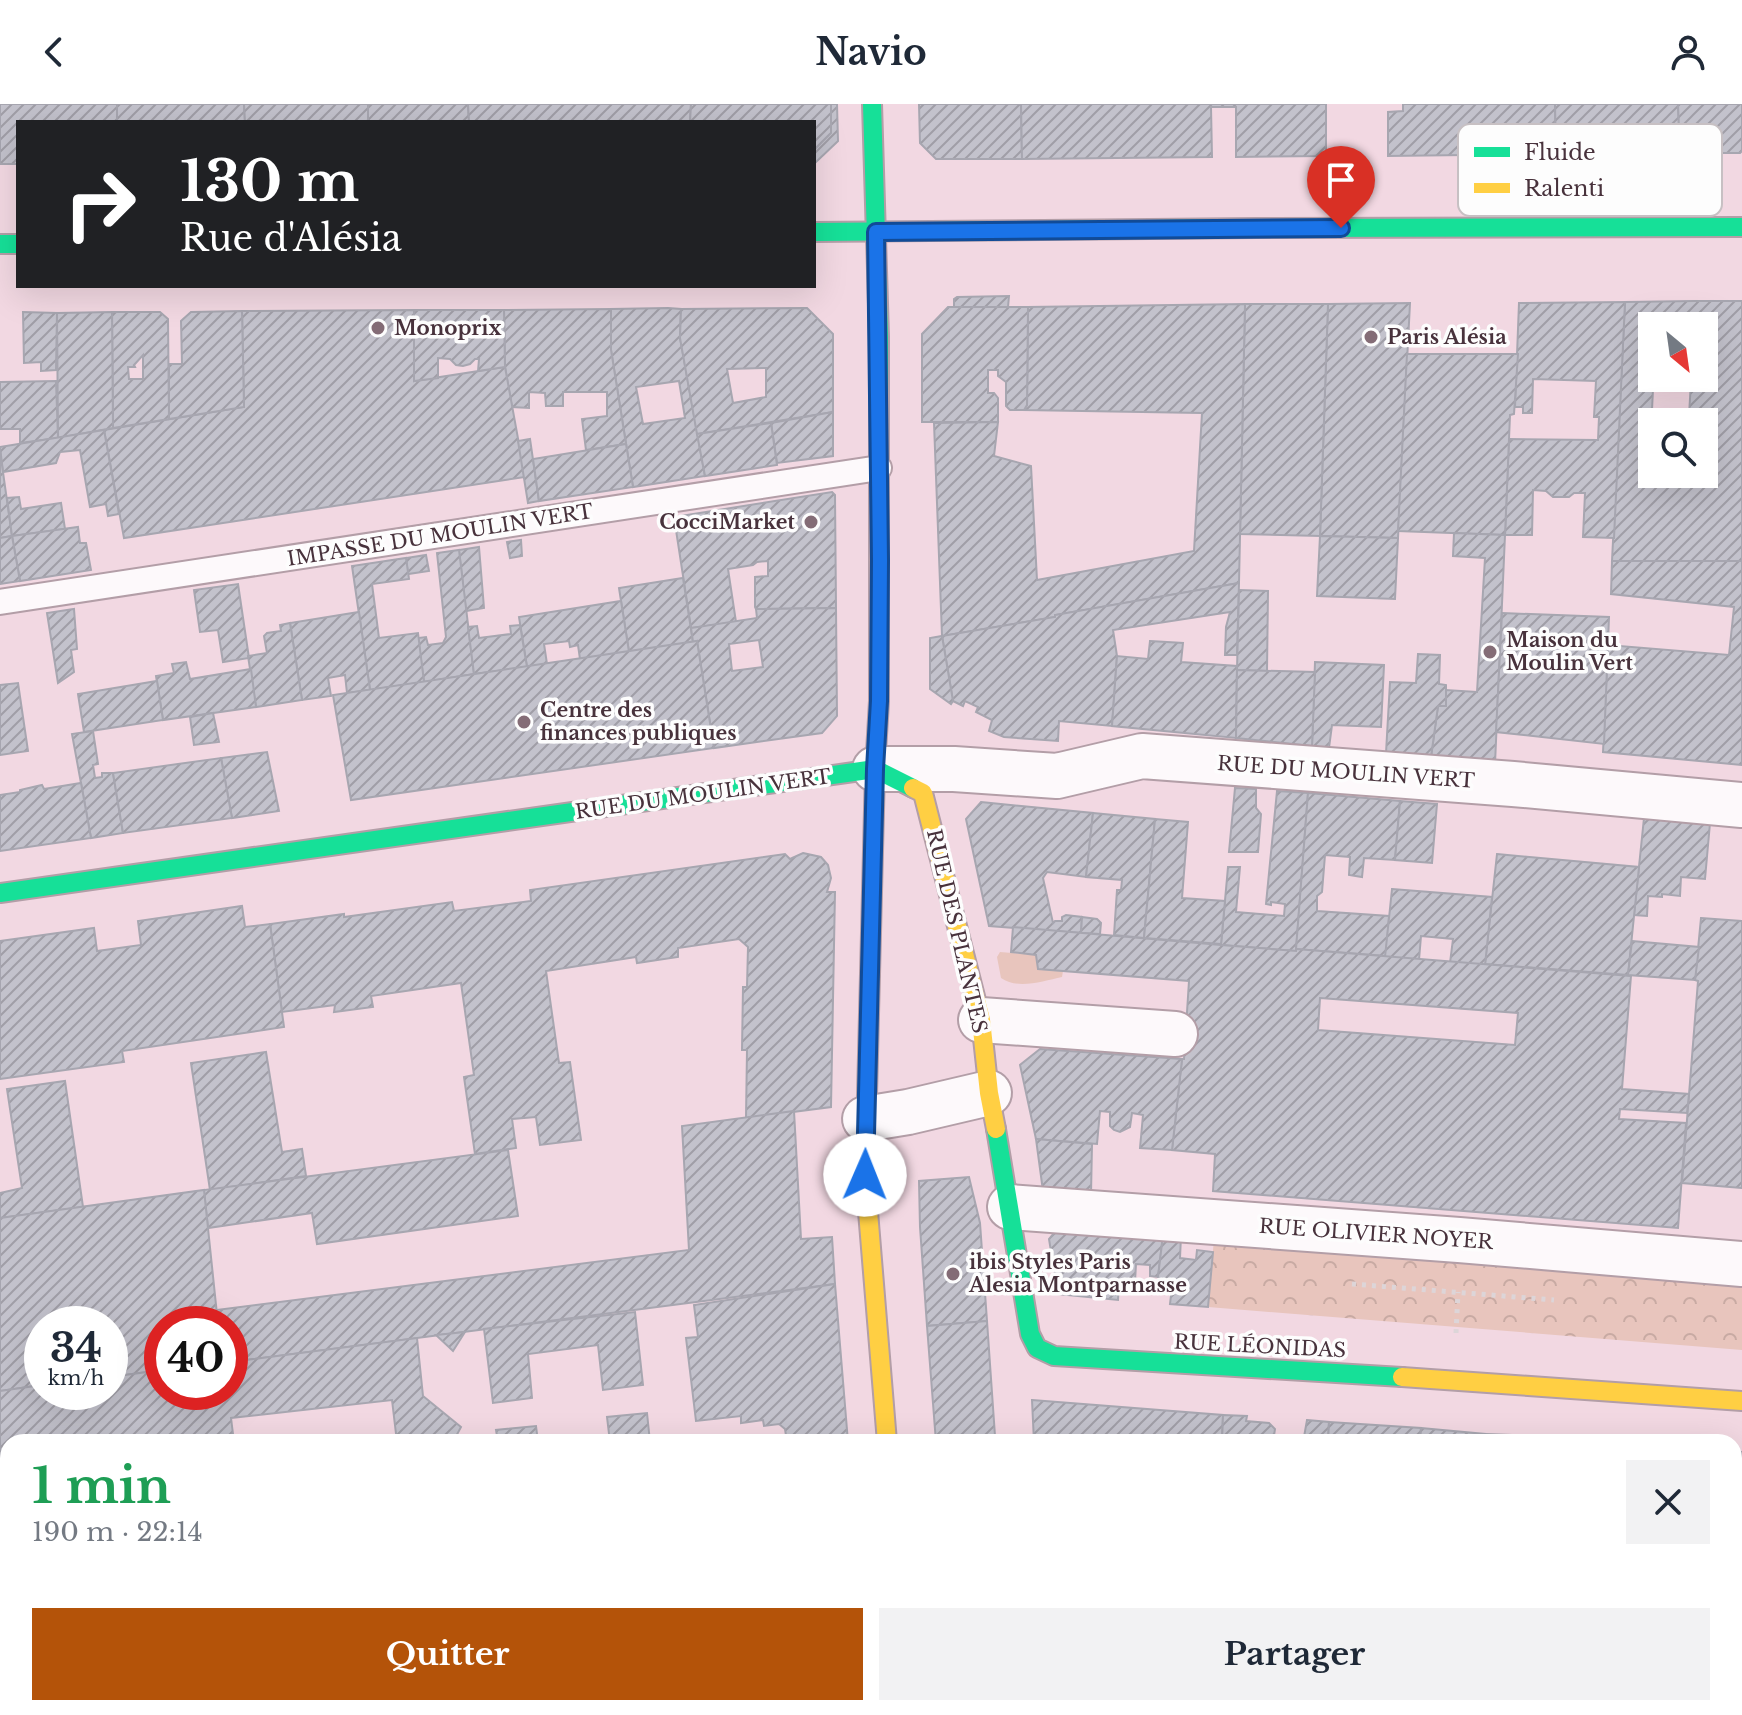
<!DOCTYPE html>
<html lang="fr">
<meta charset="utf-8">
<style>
:root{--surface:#fff;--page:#f2f2f3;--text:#1f2937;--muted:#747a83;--accent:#b45309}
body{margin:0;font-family:"Libre Baskerville",serif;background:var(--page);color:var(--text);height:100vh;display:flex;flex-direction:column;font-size:30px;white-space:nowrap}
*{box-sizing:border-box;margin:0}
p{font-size:26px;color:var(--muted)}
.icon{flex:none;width:44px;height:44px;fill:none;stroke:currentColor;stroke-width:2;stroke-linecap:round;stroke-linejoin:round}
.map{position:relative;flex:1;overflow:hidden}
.panel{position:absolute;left:0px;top:1330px;width:1742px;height:282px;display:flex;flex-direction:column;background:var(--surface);border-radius:24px 24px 0 0;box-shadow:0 8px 32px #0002}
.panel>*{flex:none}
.banner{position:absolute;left:16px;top:16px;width:800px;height:168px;border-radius:0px;box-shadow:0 8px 32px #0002;background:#202124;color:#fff;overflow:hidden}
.needle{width:52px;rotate:151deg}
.fabs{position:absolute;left:1638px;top:208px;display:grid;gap:16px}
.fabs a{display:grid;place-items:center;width:80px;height:80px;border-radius:0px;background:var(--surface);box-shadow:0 8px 32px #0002;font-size:40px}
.speed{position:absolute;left:24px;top:1202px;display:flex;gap:16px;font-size:40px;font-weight:700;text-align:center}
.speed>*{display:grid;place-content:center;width:104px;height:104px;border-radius:50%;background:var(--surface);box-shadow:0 8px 32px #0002;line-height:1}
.speed small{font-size:20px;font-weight:400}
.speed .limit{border:12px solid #d22;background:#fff;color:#111}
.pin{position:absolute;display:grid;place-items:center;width:68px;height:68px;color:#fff;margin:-82px -34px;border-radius:50% 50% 50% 0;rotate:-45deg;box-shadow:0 0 8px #0007}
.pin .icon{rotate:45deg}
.me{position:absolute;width:88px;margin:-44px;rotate:1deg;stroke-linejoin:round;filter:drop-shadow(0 0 6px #0008)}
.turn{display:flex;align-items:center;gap:28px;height:168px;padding:0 32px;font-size:36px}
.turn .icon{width:104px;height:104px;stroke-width:2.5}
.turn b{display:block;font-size:56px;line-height:68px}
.round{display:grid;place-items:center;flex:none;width:84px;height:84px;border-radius:0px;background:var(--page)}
.overview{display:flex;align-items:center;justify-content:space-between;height:136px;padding:0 32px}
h1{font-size:48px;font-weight:800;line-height:60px;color:#1e9e55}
.primary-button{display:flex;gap:16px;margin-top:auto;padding:16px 32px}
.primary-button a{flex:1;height:92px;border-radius:0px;background:var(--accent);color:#fff;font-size:32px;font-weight:800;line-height:92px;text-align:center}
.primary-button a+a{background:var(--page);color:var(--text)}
header{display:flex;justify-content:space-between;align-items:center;height:104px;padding:0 32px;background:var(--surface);font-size:36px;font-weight:800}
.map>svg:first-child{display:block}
</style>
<header><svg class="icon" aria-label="back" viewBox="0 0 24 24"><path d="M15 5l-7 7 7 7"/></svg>Navio<svg class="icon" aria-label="person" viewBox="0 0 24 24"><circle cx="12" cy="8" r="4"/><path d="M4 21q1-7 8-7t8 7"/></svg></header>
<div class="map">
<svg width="1742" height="1611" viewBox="0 0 1742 1611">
<defs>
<pattern id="park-crowns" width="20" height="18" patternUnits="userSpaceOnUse" patternTransform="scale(2)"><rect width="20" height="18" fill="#e8c5bd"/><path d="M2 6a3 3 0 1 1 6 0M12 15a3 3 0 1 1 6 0" fill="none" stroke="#c8aaa3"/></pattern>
<pattern id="building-hatch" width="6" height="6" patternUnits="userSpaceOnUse" patternTransform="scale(2)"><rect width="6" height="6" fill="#c3c2cc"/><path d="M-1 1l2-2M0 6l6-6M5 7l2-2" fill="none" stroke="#a09ea7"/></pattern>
</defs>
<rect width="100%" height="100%" fill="#f2d8e2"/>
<path fill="#e8c5bd" d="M1000 848 1036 851 1038 865 1063 867 1062 873C1043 877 1018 886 1001 874L997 853Z"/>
<polygon fill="url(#park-crowns)" points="1214,1135 1742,1177 1742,1246 1208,1203"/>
<g fill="url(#building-hatch)" stroke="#a7a6b0" stroke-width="2" fill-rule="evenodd">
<polygon points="0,0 117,0 117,18 18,18 18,60 0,60"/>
<polygon points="117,0 244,0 245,18 117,18"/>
<polygon points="244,0 368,0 368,18 245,18"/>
<polygon points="368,0 468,0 469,18 368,18"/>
<polygon points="468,0 691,0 690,18 469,18"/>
<polygon points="691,0 831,0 831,29 814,46 814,18 690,18"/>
<polygon points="831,0 837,0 838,37 814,60 814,46 831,29"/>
<polygon points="919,0 1021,0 1022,55 936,55 920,39"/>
<polygon points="1021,0 1326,0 1326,52 1236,53 1236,3 1211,3 1212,53 1022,55"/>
<polygon points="1403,0 1555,0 1556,50 1388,52 1388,8 1403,7"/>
<polygon points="1555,0 1678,0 1680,49 1556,50"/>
<polygon points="1678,0 1742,0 1742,47 1740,49 1680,49"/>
<polygon points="1009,192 1008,203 954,204 954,195 957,193"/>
<path d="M1695 197H1742V457H1612L1625 198ZM1652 222H1704V267H1709L1710 278 1691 277 1689 312H1682V318H1704V370H1652V322H1644V307L1652 306 1653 285H1646V274L1680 276 1681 274H1652Z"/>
<polygon points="1625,198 1614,434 1583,433 1585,389 1574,389 1569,393 1553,393 1546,387 1533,386 1532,431 1505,431 1509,335 1598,336 1599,313 1594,313 1596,277 1533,275 1532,309 1523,309 1523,303 1515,303 1519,199"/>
<polygon points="1410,199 1398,434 1320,432 1328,200"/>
<polygon points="1245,200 1328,200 1320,432 1240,430"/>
<polygon points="1245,200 1239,479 1055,511 1055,513 942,532 934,319 998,318 994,352 1031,362 1037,476 1194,447 1202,309 1024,306 1027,301 1028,203"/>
<polygon points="948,203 1028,203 1027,301 1024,306 1010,306 1006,302 1006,278 998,272 998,266 988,266 988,289 994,289 998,294 998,318 922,318 922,230"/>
<path d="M668 204 681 205 680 234 705 372 633 383 611 246V205ZM679 277 685 314 643 320 636 283Z"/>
<path d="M807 204 833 230V308L697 330 680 234 681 205ZM766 264V293L733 299 727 265Z"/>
<polygon points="611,205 611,246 626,340 586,346 582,315 607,312 607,288 563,288 563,302 546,302 545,289 529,288 529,304 512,303 505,263 504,206"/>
<polygon points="414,206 414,277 505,263 525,373 124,434 104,326 244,303 242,207"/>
<polygon points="414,206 504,206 505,263 478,267 479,255 475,255 470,260 463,262 456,261 450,255 438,254 438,274 414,277"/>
<polygon points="242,207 244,303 169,315 169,260 182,260 181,217 191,208"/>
<polygon points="23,208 57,209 56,266 41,267 41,258 24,259"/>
<path d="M112 208H160L168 215 169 315 113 324ZM143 251V275H129L128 263H135L134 261Z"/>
<polygon points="112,208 113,324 58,334 57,209"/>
<polygon points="1407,250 1518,250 1514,310 1510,311 1505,431 1398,427"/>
<polygon points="56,277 58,334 20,339 20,325 0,325 0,278"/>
<polygon points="833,308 833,352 777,359 771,319"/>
<polygon points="771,319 777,361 705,372 697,330"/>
<polygon points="104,326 119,410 108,412 106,400 90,403 80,346 60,348 56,359 3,368 0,343"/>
<polygon points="530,335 539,397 528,399 518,337"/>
<polygon points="626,340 633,383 539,397 533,355"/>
<polygon points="0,347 12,432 0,434"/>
<polygon points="832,388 835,391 836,504 756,505 755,503 755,473 768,472 768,457 757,458 753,461 728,465 736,518 691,524 674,413"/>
<polygon points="19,393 21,405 61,399 65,425 12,432 7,394"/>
<polygon points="78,423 80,439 86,439 91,466 20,477 12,432"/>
<polygon points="1454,429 1505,431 1495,660 1431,653 1438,602 1446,602 1446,586 1477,588 1485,454 1453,452"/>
<polygon points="12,432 20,477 0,480 0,434"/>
<polygon points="1320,432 1398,434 1395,495 1317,492"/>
<polygon points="521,436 522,452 510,454 507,438"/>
<polygon points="479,443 484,504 466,507 459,446"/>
<polygon points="459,446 474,570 424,578 418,534 426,533 428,541 443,539 446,533 437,449"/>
<polygon points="426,451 429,467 408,470 406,454"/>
<polygon points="406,454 409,475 372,480 379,534 418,529 424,578 370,586 352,462"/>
<polygon points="1612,457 1742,457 1742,661 1603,648 1608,541 1729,551 1734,503 1611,490"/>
<polygon points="683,474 693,538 629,548 619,484"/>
<polygon points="1239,479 1237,551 1225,551 1226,523 1230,508 1113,526 1117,552 1112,622 1059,617 1058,637 1004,633 989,627 992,616 976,608 978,603 965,597 963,602 953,597 942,532 1055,513 1055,511"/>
<polygon points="238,480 249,554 223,558 218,526 200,528 194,486"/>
<polygon points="1239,486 1268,487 1267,567 1237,566"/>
<polygon points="621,497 629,548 580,555 578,541 570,543 569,537 544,540 547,560 527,563 519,513"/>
<path d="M836 504 837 612 822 629 714 644 697 537 693 538 691 524 757 514 756 505ZM759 536 763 563 732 567 729 540Z"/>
<polygon points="74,505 77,545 71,546 74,568 58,579 47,509"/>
<polygon points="359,508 370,586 347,589 345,571 328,574 331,592 302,596 290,519"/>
<polygon points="1502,509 1609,513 1604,640 1496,628"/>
<polygon points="290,519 302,596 256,603 248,552 267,549 264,532 267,529 281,527 280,521"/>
<polygon points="520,521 527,563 474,570 468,523 477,522 479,534 511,530 510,522"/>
<polygon points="942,532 953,597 951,600 930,585 930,534"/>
<polygon points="697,537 714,644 351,696 333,591"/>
<polygon points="1150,537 1183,539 1181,558 1237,562 1236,634 1112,622 1117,552 1148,555"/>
<polygon points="1418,550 1440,551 1439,580 1446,581 1446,602 1438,602 1431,653 1386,649 1390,578 1416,579"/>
<polygon points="186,558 190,575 251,565 256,603 163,616 156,572 174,569 172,560"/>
<polygon points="1315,558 1384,561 1381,623 1332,621 1329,644 1312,642"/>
<polygon points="1237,566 1315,568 1312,642 1236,634"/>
<polygon points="157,577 163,616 84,628 78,590"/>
<polygon points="18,579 28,647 0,651 0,581"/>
<polygon points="213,609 219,638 194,641 190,613"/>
<polygon points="93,627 98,660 93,661 95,674 102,673 102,669 113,669 123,729 91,734 72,630"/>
<polygon points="267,648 279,707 232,714 221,654"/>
<polygon points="221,654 232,714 123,729 113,669"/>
<polygon points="81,679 91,734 0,747 0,691 20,688 20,686 42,681 44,685"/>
<polygon points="1235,684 1256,685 1256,704 1261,710 1258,748 1229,748"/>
<polygon points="1277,687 1308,689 1296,847 1221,841 1228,763 1240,763 1236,808 1284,812 1285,800 1271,798 1271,801 1266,800"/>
<polygon points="1308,689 1400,697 1395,756 1364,754 1362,773 1349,771 1350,753 1325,751 1322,788 1317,792 1317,807 1389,812 1386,852 1296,845"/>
<polygon points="1400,697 1437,700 1432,759 1395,756"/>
<polygon points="981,698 1093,709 1086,773 1047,768 1043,774 1053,819 1055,817 1062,817 1062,813 1066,811 1082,813 1081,829 989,822 966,715"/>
<polygon points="1093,709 1155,715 1144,834 1114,831 1117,786 1121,786 1122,776 1086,773"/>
<polygon points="1644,714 1710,719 1705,775 1681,773 1680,792 1662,790 1662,793 1648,792 1647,812 1634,811"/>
<polygon points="1155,715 1188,718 1182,794 1225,797 1221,840 1144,834"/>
<polygon points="803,749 821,753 828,761 831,774 827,788 835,788 831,1003 746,1014 747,946 742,946 743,883 747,883 748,843 739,835 678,844 678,853 637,859 636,853 546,867 559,959 570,958 581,1036 540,1041 536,1013 512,1015 516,1044 475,1050 464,973 474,971 461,879 371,892 373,903 334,908 335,901 282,908 270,820 344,810 344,813 452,798 454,807 531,797 530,786 785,750 790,755"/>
<polygon points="1497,750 1639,763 1628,871 1485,860"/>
<polygon points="1392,785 1492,793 1485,861 1450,859 1453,835 1421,832 1419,856 1385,853"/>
<polygon points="242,802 245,823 270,820 284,923 122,947 124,958 0,975 0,837 94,824 97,847 141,841 138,817"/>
<polygon points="1082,813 1097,815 1101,819 1100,830 1081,829"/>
<polygon points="1701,814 1742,817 1742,1084 1682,1079 1698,877 1695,876"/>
<path d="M1013 823 1221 841 1296 847V845L1631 872 1622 985 1689 990 1687 1009 1620 1005 1619 1015 1686 1019 1678 1124 1213 1087 1215 1050 1172 1046 1182 955H1184L1189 877 1038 865 1036 851 1011 848ZM1320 894 1518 909 1515 941 1318 926Z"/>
<polygon points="1632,837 1699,843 1695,876 1628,871"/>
<polygon points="1040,945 1182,955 1172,1046 1140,1044 1143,1011 1132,1009 1130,1023 1120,1028 1114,1026 1110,1022 1110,1008 1100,1007 1097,1040 1036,1035 1020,961"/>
<polygon points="266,948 282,1048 302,1045 306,1072 210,1086 191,959"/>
<polygon points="65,977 83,1103 0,1114 0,1089 22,1084 7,985"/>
<polygon points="794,1007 801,1135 832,1133 835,1180 230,1258 230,1220 218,1220 216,1206 689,1146 682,1022"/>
<polygon points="1036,1035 1092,1040 1091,1091 1043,1087"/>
<polygon points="508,1046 518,1112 317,1140 312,1109 208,1124 204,1086"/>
<polygon points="969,1073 980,1119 987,1217 927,1222 920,1123 919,1077"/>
<polygon points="204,1086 218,1220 162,1220 162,1266 110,1273 110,1220 42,1220 42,1281 0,1287 0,1114"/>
<polygon points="1059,1123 1163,1131 1158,1173 1150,1172 1150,1161 1136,1160 1135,1178 1119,1177 1118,1196 1058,1190 1049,1135"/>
<polygon points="1163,1131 1181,1132 1180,1154 1196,1156 1197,1146 1213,1148 1208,1203 1170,1200 1172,1183 1158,1173"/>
<polygon points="835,1180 848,1338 787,1338 785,1325 779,1320 764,1322 763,1316 741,1319 741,1312 696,1317 686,1234 698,1233 694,1201"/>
<polygon points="635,1208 643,1281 603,1286 598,1241 528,1250 532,1294 493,1299 484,1225"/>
<polygon points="987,1217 995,1332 1008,1331 1009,1338 936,1338 927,1222"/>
<polygon points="465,1228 453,1247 436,1231"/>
<polygon points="417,1234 423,1292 461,1323 453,1338 397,1338 392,1296 231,1314 234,1338 8,1338 8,1366 0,1367 0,1287 42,1281 42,1288 110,1288 110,1273 162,1266 162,1288 230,1288 230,1258"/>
<polygon points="1032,1296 1223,1311 1222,1338 1034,1338"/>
<polygon points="647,1309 650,1338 610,1338 607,1313"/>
<polygon points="1223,1311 1247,1312 1246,1317 1269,1319 1275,1325 1273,1338 1222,1338"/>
<polygon points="1307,1316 1329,1318 1328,1338 1299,1338 1304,1333"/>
<polygon points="1329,1318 1421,1324 1420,1338 1328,1338"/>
<polygon points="536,1322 538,1338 498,1338 496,1326"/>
<polygon points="1421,1324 1485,1330 1484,1338 1420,1338"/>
<polygon points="1485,1330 1540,1332 1539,1338 1484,1338"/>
<polygon points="1540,1332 1611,1338 1539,1338"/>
<polygon points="1734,1347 1742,1348 1742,1398 1734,1397"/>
<polygon points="1734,1397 1742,1398 1742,1580 1734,1580"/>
<polygon points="32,1604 106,1604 106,1611 33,1611"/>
<polygon points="233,1604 293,1604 293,1611 234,1611"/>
<rect x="293" y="1604" width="50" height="7"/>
<polygon points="437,1604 528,1604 452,1611 437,1611"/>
<rect x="782" y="1604" width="86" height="7"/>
<polygon points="957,1604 1061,1604 1044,1604 1044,1611 958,1611"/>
<polygon points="1087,1604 1205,1606 1205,1604 1242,1604 1241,1611 1087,1611"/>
<polygon points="1242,1604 1283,1604 1283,1611 1241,1611"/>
<rect x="1283" y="1604" width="47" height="7"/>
<rect x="1368" y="1604" width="60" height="7"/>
<polygon points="1428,1604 1466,1607 1466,1611 1428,1611"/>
<polygon points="1631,1604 1668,1604 1668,1611 1628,1611"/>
</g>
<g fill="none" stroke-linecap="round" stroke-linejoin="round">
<g stroke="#b39ea7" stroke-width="28">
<polyline id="lane" points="0,498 879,364"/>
</g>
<g stroke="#b39ea7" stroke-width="48">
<g id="street">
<polyline points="875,665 954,665 1057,672 1142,652 1513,680 1742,701"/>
<polyline points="981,916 1175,930"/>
<polyline points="865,1015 908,1008 989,989"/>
<polyline points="1010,1103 1459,1136 1742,1160"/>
</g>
</g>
<g stroke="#b39ea7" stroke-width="22">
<g id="fast">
<polyline points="814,128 1256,124 1742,123"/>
<polyline points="0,140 18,140"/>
<polyline points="0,789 875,665 913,684"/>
<polyline points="870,870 875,665 879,597 879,233 872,0"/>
<polyline points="996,1025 1030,1230 1037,1244 1054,1252 1402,1273"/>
<polyline points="911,1604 912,1611"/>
</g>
</g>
<g stroke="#b39ea7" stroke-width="22">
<g id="slow">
<polyline points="913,684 923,689 981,916 989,989 996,1025"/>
<polyline points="870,870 865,1071 887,1338"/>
<polyline points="1402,1273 1742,1297"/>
</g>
</g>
<g stroke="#ddd5d8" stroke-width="5" stroke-dasharray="4 6" stroke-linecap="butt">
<polyline points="1352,1180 1554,1196"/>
<polyline points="1456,1229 1458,1188"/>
</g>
<use href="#lane" stroke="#fdf9fb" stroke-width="24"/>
<use href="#street" stroke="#fdf9fb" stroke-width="44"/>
<use href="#fast" stroke="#16e098" stroke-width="18"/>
<use href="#slow" stroke="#ffcf43" stroke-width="18"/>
</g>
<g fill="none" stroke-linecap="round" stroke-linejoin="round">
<g stroke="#114b97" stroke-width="20">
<polyline id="route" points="865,1071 875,665 879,597 880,456 876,128 1341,124"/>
</g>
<use href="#route" stroke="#1a73e8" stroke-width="14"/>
</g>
<g fill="#846c76" stroke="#fdfdfd" stroke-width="3">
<circle cx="378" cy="224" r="8"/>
<circle cx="1371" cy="233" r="8"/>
<circle cx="811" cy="418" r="8"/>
<circle cx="1490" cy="548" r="8"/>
<circle cx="524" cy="618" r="8"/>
<circle cx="953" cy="1170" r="8"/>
</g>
<g text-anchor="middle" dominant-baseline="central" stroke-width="7" stroke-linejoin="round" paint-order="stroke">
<g font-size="20" font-weight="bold" fill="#48323c" stroke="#fdfdfd" text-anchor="start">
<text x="394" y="224">Monoprix</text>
<text x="1387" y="233">Paris Alésia</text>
<text x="795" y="418" text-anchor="end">CocciMarket</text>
<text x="1506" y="536">Maison du<tspan x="1506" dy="23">Moulin Vert</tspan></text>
<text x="540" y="606">Centre des<tspan x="540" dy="23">finances publiques</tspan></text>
<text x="969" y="1158">ibis Styles Paris<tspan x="969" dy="23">Alesia Montparnasse</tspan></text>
</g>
<g font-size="20" fill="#48323c" stroke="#fdfdfd">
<text transform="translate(440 431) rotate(-9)">IMPASSE DU MOULIN VERT</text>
<text transform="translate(1346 668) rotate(4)">RUE DU MOULIN VERT</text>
<text transform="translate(703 690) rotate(-8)">RUE DU MOULIN VERT</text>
<text transform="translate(957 827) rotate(77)">RUE DES PLANTES</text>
<text transform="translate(1376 1130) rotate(4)">RUE OLIVIER NOYER</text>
<text transform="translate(1260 1242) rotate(3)">RUE LÉONIDAS</text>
</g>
</g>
<rect x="1458" y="20" width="264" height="92" rx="12" fill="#fdfdfd" stroke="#c7c0c3" stroke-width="2"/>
<rect x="1474" y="43" width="36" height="10" fill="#16e098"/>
<rect x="1474" y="79" width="36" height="10" fill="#ffcf43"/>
<g font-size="22" fill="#48323c">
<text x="1524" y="56">Fluide</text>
<text x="1524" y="92">Ralenti</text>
</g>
</svg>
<div class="fabs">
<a><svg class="needle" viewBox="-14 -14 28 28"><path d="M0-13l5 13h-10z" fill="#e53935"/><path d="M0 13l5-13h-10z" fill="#747a83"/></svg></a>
<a><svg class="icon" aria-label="search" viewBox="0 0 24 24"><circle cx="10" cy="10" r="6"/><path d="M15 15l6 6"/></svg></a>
</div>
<div class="speed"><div>34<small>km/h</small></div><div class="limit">40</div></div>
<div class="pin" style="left:1341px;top:124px;background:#d93025"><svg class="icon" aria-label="arrive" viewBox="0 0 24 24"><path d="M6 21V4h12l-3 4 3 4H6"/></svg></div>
<svg class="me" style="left:865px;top:1071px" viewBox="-20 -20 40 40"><circle r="19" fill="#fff"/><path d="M0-13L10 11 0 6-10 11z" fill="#1a73e8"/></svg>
<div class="banner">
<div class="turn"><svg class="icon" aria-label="right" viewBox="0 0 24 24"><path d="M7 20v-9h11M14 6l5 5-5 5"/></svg><div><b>130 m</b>Rue d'Alésia</div></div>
</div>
<section class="panel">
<div class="overview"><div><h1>1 min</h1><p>190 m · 22:14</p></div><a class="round"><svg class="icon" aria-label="close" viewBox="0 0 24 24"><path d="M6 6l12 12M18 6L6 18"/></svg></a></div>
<div class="primary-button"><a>Quitter</a><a>Partager</a></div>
</section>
</div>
